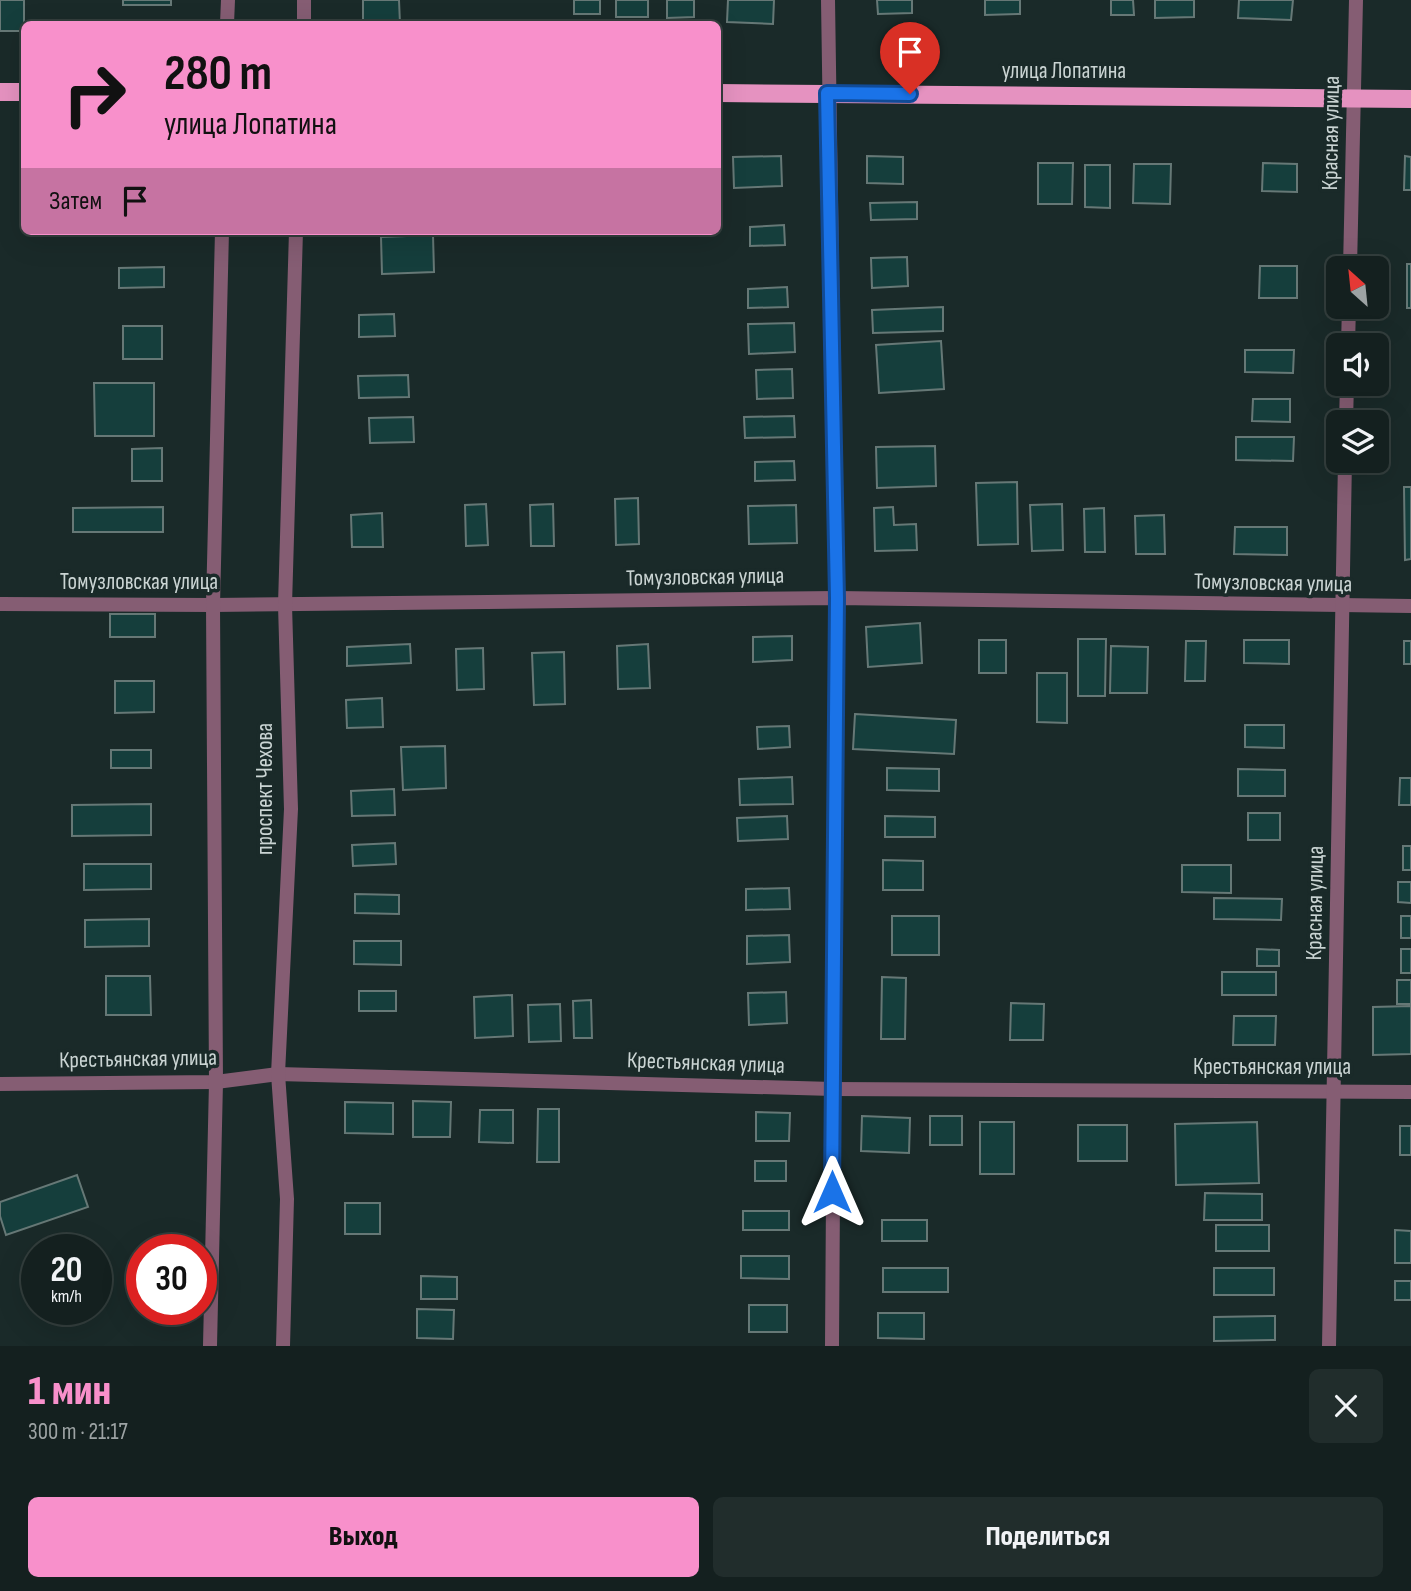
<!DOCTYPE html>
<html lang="ru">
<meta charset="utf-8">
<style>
:root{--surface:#14201f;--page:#212d2c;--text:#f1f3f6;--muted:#9da3a4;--line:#333e3d;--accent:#f890cb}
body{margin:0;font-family:"Sofia Sans Condensed",sans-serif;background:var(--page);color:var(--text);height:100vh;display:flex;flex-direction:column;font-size:26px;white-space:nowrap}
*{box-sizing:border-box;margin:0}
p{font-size:23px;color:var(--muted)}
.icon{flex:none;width:38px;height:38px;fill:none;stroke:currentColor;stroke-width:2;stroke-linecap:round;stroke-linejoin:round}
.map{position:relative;height:1346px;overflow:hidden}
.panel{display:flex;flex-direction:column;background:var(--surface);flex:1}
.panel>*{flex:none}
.top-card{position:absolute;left:21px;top:21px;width:700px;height:214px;border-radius:10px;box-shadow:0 7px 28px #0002,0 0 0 2px var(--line);background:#f890cb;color:#111;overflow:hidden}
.needle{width:46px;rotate:333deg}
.fabs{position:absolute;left:1326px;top:256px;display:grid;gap:14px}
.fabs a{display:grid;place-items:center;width:63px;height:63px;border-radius:10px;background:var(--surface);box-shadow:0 7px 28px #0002,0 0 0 2px var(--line);font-size:35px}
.speed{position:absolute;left:21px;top:1234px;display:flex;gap:14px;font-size:35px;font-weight:700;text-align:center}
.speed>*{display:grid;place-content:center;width:91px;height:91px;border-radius:50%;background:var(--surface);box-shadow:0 7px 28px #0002,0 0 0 2px var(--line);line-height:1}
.speed small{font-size:18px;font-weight:400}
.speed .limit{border:10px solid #d22;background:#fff;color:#111}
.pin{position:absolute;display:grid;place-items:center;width:60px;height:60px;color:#fff;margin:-72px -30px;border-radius:50% 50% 50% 0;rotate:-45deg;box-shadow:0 0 7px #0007}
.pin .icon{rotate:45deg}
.me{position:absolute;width:77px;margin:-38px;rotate:0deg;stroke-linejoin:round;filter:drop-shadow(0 0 5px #0008)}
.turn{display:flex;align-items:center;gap:24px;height:147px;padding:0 28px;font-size:32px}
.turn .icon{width:91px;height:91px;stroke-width:2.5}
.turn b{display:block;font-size:49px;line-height:60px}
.then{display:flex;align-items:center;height:66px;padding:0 28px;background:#0003;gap:14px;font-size:26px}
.round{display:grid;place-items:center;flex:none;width:74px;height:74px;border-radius:10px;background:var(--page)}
.head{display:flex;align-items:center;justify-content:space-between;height:119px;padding:0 28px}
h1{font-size:42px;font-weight:800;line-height:52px;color:var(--accent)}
.button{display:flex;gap:14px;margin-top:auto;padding:14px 28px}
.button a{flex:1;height:80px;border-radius:10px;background:var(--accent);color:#111;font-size:28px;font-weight:800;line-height:80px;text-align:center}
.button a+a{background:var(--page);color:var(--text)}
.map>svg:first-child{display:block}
</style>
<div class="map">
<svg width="1411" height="1346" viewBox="0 0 1411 1346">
<rect width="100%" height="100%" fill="#1a2a29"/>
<g fill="#153e3c" stroke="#667876" stroke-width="2">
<rect x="0" y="0" width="24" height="31"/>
<rect x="123" y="0" width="48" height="5"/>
<polygon points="363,0 399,0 400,24 363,24"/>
<rect x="574" y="0" width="26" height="14"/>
<rect x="616" y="0" width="32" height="17"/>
<polygon points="667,0 694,0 694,17 667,18"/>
<polygon points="728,0 774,0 773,24 727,22"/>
<polygon points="877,0 912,0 912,13 878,14"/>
<polygon points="985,0 1020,0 1020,14 985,15"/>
<polygon points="1111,0 1133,0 1134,15 1111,15"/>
<polygon points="1155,0 1194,0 1194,17 1155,18"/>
<polygon points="1239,0 1293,0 1291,20 1238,18"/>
<polygon points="781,156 782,186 734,188 733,157"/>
<polygon points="867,156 903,157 903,184 867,183"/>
<polygon points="1405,156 1411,157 1411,190 1404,190"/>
<polygon points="1038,163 1073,163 1072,204 1038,204"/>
<polygon points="1263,163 1297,164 1297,192 1262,191"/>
<polygon points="1134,164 1171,164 1170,204 1133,203"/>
<polygon points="1085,165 1110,165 1110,208 1085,207"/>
<polygon points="917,202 917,219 871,220 870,203"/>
<polygon points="784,225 785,245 750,246 750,227"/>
<rect x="91" y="231" width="71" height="5"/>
<polygon points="433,235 434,272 382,274 381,237"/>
<polygon points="907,257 908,286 872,288 871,258"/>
<rect x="1407" y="264" width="4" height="44"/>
<polygon points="1260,266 1297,266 1297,298 1259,298"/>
<polygon points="164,267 164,287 119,288 119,268"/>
<polygon points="787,287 788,307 748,308 748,289"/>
<polygon points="943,307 943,331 873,333 872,310"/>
<polygon points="394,314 395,336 359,337 359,315"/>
<polygon points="794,323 795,352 749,354 748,324"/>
<rect x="123" y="326" width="39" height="33"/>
<polygon points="941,341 944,389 879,393 876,345"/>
<polygon points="1245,350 1294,350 1293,373 1245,372"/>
<polygon points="792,369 793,398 757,399 756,370"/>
<polygon points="408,375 409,397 359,398 358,376"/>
<polygon points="94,383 154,383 154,436 95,436"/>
<polygon points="1253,399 1290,399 1290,422 1252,421"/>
<polygon points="794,416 795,437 745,438 744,417"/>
<polygon points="413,417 414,442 370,443 369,418"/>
<polygon points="1236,437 1294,437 1293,461 1236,460"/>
<polygon points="935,446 936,486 877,488 876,447"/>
<polygon points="162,448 162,481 132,481 132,449"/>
<polygon points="794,461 795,480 755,481 755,462"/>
<polygon points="1017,482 1018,544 978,545 976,483"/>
<polygon points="1404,487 1411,487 1411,559 1405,560"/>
<polygon points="638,498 639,544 616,545 615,499"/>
<polygon points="486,504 488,545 466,546 465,505"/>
<polygon points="553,504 554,546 531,546 530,505"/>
<polygon points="1062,504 1063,550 1032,551 1030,505"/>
<polygon points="796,505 797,543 749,544 748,506"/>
<polygon points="163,507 163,532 73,532 73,508"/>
<polygon points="893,507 894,525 916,524 917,550 875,551 874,508"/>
<polygon points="1104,508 1105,552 1085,552 1084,509"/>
<polygon points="382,513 383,547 352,547 351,515"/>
<polygon points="1164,515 1165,554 1136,554 1135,516"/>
<polygon points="1235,527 1287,527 1287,555 1234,554"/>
<rect x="110" y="614" width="45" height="23"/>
<polygon points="920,623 922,663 868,667 866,627"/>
<polygon points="792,636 792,660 753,662 753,637"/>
<polygon points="1078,639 1106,639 1105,696 1078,696"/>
<rect x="979" y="640" width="27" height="33"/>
<polygon points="1244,640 1289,640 1289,664 1244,663"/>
<polygon points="1186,641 1206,641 1205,681 1185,681"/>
<rect x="1404" y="641" width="7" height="23"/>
<polygon points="410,644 411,663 347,666 347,647"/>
<polygon points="648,644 650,688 618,689 617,646"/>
<polygon points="1111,646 1148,647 1147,693 1110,693"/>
<polygon points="483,648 484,689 457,690 456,649"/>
<polygon points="564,652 565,704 534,705 532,653"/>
<polygon points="1037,673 1067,673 1067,723 1037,722"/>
<polygon points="115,681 154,681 154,712 115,713"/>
<polygon points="382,698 383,727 347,728 346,700"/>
<polygon points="855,714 956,720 954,754 853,749"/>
<polygon points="1245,725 1284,725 1284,748 1245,747"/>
<polygon points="789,726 790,747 758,749 757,727"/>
<polygon points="445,746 446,788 403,790 401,747"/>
<rect x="111" y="750" width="40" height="18"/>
<polygon points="887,768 939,769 939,791 887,790"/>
<polygon points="1238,769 1285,770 1285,796 1238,796"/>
<polygon points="792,777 793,804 740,805 739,779"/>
<polygon points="1400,778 1411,778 1411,805 1399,805"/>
<polygon points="394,789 395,815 352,816 351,791"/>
<polygon points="151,804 151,835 72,836 72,805"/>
<rect x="1248" y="813" width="32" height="27"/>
<polygon points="787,816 788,839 738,841 737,818"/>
<polygon points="885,816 935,817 935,837 885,837"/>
<polygon points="395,843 396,864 353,866 352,845"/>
<rect x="1403" y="846" width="8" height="24"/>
<polygon points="883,860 923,861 923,890 883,890"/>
<polygon points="84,864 151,864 151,889 84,890"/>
<polygon points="1182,865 1231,865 1231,893 1182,892"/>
<polygon points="1398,882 1411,882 1411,903 1398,902"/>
<polygon points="789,888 790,909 746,910 746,889"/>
<polygon points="355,894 399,895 399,914 355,913"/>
<polygon points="1214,898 1282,899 1281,920 1214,919"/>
<rect x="892" y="916" width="47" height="39"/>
<rect x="1401" y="916" width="10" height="22"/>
<polygon points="149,919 149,946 85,947 85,920"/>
<polygon points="789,935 790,962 747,964 747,936"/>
<polygon points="354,941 401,941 401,965 354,964"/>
<polygon points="1257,949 1279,950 1279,966 1257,966"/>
<rect x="1401" y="949" width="10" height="24"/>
<rect x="1222" y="972" width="54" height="23"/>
<polygon points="106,976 150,976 151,1015 106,1015"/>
<polygon points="882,977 906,978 905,1039 881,1039"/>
<rect x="1397" y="980" width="14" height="24"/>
<rect x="359" y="991" width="37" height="20"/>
<polygon points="786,992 787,1023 749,1025 748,993"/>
<polygon points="512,995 513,1036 475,1038 474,997"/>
<polygon points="591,1000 592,1038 574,1038 573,1001"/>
<polygon points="1011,1003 1044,1004 1043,1040 1010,1040"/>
<polygon points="560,1004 561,1041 529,1042 528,1005"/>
<polygon points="1411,1006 1411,1054 1373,1055 1373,1007"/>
<polygon points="1234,1016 1276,1016 1275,1045 1233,1045"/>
<polygon points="413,1101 451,1102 450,1137 413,1137"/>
<polygon points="345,1102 393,1103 393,1134 345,1133"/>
<polygon points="538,1109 559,1109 559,1162 537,1162"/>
<polygon points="480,1110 513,1110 513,1143 479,1142"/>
<polygon points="756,1112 790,1113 789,1141 756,1141"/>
<polygon points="862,1116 910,1118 909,1153 861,1151"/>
<rect x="930" y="1116" width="32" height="29"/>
<rect x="980" y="1122" width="34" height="52"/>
<polygon points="1257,1122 1259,1183 1176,1185 1175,1124"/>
<rect x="1078" y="1125" width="49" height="36"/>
<rect x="1400" y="1126" width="11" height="29"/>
<rect x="755" y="1161" width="31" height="20"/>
<polygon points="77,1175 88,1207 6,1235 0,1216 0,1202"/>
<polygon points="1205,1193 1262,1194 1262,1220 1204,1220"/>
<rect x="345" y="1203" width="35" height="31"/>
<rect x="743" y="1211" width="46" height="19"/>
<rect x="882" y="1220" width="45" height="21"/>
<rect x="1216" y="1225" width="53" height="26"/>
<polygon points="1395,1230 1411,1231 1411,1263 1395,1263"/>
<polygon points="741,1256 789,1256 789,1279 741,1278"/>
<rect x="883" y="1268" width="65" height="24"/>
<rect x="1214" y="1268" width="60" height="27"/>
<polygon points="421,1276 457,1277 457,1299 421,1299"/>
<rect x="1395" y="1281" width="16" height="19"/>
<rect x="749" y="1305" width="38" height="27"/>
<polygon points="417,1309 454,1310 453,1339 417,1338"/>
<polygon points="878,1313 924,1313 924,1339 878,1338"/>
<polygon points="1275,1316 1275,1340 1214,1341 1214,1317"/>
</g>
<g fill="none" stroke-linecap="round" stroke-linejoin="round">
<g stroke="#855d73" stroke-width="14">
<polyline points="828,0 837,598 832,1346"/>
<polyline points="227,24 228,0"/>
<polyline points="304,24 304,0"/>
<polyline points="1350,268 1356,0"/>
<polyline points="1348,345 1349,306"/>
<polyline points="1346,422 1347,383"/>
<polyline points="0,604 213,605 837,598 1411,606"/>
<polyline points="0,1084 216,1082 278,1074 833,1089 1411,1092"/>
<polyline points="210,1346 216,1082 213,605 222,231"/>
<polyline points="283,1346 287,1199 278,1074 291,809 285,605 296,231"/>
<polyline points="1329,1346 1345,460"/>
</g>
<g stroke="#e592c0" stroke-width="18">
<polyline points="0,92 24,92"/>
<polyline points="718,93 1411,99"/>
</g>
</g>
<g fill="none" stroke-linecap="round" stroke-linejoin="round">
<g stroke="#114b97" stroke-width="18">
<polyline id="route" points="832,1192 837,598 827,93 910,94"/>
</g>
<use href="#route" stroke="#1a73e8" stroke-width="12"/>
</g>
<g text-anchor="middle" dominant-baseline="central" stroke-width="7" stroke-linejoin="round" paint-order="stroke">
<g font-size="23" fill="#cad4d3" stroke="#1a2a29">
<text x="1064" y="71">улица Лопатина</text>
<text transform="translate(1331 133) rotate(-89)">Красная улица</text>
<text transform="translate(705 577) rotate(-1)">Томузловская улица</text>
<text x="139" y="582">Томузловская улица</text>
<text transform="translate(1273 583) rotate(1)">Томузловская улица</text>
<text transform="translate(265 789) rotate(-90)">проспект Чехова</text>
<text transform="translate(1315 903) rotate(-89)">Красная улица</text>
<text transform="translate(138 1059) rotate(-1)">Крестьянская улица</text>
<text transform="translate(706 1063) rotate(2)">Крестьянская улица</text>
<text x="1272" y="1067">Крестьянская улица</text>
</g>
</g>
</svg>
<div class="fabs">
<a><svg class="needle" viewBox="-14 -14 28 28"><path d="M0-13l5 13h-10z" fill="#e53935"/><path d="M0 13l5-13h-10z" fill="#9da3a4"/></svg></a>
<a><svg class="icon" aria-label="sound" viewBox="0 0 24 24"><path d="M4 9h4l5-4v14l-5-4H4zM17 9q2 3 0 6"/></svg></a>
<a><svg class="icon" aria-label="layers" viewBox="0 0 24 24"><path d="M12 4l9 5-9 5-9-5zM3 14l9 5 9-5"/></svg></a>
</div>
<div class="speed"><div>20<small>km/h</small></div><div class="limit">30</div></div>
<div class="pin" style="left:910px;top:94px;background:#d93025"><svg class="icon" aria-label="arrive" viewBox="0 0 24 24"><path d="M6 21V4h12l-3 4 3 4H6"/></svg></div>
<svg class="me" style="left:832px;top:1192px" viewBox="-20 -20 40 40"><path d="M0-17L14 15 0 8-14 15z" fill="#1a73e8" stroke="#fff" stroke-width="4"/></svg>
<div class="top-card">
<div class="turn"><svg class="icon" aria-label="right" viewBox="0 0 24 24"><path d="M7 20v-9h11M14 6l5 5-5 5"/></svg><div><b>280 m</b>улица Лопатина</div></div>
<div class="then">Затем<svg class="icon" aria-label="arrive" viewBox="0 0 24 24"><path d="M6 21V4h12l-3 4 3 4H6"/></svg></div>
</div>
</div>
<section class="panel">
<div class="head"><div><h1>1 мин</h1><p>300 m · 21:17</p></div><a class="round"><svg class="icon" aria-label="close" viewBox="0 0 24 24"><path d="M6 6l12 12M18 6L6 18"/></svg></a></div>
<div class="button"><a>Выход</a><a>Поделиться</a></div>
</section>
